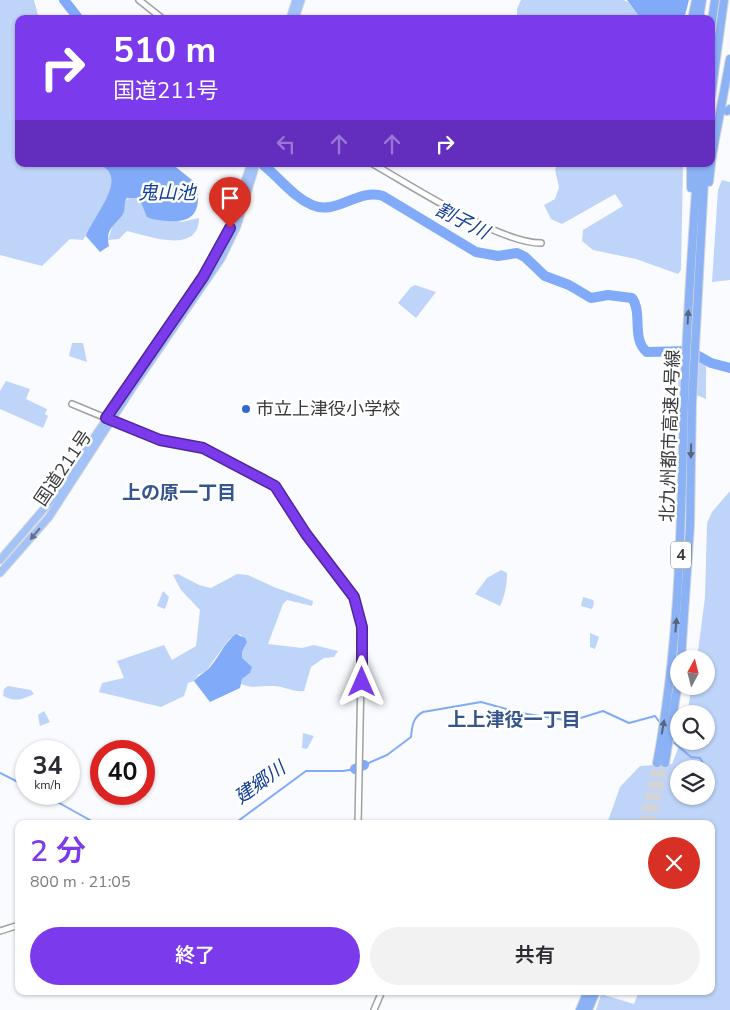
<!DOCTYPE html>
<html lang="ja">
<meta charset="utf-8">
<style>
:root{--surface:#fff;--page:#f2f2f3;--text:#2b2b33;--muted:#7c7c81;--accent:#7c3aed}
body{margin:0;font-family:"Nunito Sans","Noto Sans JP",sans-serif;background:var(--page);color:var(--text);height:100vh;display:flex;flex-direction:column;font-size:19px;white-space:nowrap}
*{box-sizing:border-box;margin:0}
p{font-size:16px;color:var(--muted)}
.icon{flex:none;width:28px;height:28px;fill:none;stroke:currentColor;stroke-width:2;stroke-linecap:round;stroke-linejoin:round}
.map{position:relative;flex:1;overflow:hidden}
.drawer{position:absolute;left:15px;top:820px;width:700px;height:175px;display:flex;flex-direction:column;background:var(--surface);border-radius:10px;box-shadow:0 1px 4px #0004}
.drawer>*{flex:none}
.banner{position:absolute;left:15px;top:15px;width:700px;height:152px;border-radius:10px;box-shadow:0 1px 4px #0004;background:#7c3aed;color:#fff;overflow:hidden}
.needle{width:32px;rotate:7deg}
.tools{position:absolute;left:670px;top:650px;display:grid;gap:10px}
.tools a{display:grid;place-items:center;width:45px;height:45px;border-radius:50%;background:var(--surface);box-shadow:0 1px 4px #0004;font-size:25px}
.speed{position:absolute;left:15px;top:740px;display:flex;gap:10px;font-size:25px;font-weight:700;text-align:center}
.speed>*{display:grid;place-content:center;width:65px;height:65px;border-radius:50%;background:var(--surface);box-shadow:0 1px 4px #0004;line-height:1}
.speed small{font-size:12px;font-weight:400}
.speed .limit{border:8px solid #d22;background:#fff;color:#111}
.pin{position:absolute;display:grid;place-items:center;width:42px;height:42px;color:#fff;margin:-51px -21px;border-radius:50% 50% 50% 0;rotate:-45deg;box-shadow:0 0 5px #0007}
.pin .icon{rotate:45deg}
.me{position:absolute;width:55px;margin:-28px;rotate:0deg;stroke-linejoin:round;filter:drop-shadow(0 0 4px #0008)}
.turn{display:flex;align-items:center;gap:18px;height:105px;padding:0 15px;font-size:22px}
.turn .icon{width:65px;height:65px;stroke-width:2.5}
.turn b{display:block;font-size:35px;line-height:42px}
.lanes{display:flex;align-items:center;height:48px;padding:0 15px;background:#0003;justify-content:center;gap:25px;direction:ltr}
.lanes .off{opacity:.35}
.round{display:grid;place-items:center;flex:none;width:52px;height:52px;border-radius:26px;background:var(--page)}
.head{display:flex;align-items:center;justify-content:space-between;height:85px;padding:0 15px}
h1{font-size:30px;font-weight:600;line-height:38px;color:var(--accent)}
.primary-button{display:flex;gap:10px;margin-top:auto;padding:10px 15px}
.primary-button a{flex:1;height:58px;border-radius:30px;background:var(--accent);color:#fff;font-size:20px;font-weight:600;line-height:58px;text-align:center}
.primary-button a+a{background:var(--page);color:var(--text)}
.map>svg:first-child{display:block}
</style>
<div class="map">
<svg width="730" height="1010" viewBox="0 0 730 1010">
<rect width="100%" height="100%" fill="#fafbfe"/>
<g fill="#bfd4f9" fill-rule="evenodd">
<path d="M0 0H34L39 19H19V164H96C127 172 104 205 93 222 89 228 87 234 83 240L70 239 42 266 0 255Z"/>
<polygon points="521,0 623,0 628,2 641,19 517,19 517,9"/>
<polygon points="558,164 683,164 681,270 678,274 636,259 593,250 582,241 583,230 623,206 615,194 562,224 551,219 544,205 555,199 559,187 555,170"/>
<polygon points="722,180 730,182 730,280 712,282 718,190"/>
<path d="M132 196 140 200 143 206 181 222 199 218C199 256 146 235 127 231L119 239 108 240 113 224 124 211V202Z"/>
<polygon points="415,285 436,292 416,318 398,303 411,287"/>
<polygon points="72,343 83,343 87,362 69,356"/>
<polygon points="680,351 690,353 706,363 706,399 678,387"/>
<polygon points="6,381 30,389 26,399 47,409 45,414 48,416 43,428 0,409 0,391"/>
<path d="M730 491V1010H596L601 994 634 1004 639 991H711V824H607L620 787 640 766 672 764 681 741H706V714H687L692 686H706V659H697L705 597 707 523 712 512ZM679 769H706V796H679Z"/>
<path d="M501 570 507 573C507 586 505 595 500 606L475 594 487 578Z"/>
<path d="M178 574 199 585 211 588 237 574 248 575 274 587 313 601 312 606 287 600 283 604 268 644 302 648 314 645 338 651 334 657 324 658 311 667 304 691C295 692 290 689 281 687 267 684 254 690 241 684L242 679 250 673 242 658V652L247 642 240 634 230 638 206 671 198 675 194 681 188 683 184 696 161 707 99 692 102 683 124 678 117 661 164 645 172 660 196 646 200 610 181 590 173 575Z"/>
<polygon points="163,591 169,597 165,609 157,606"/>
<polygon points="583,597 593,600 594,603 592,609 581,606"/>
<polygon points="590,633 599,637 595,649 590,647"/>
<path d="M8 686 31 690 34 694C21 700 16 702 3 696L4 689Z"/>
<polygon points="44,711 50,722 40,726 38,715"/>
<polygon points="303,733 314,736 307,749 302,748"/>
</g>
<g fill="#81abf9">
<polygon points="627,0 689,0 684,19 641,19"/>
<path d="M96 164H172L197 184C201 211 195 223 167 221 160 220 153 220 147 217L140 200 136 198H127C123 203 126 209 123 214 115 226 105 228 109 246L100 252 86 236C93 216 133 174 96 164Z"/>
<path d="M236 634 245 638 247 642 242 652V658L252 667 250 673 242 679 240 688 210 702 194 681C198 676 201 675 206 671 218 661 223 643 236 634Z"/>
</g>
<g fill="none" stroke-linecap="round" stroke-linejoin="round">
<g stroke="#81abf9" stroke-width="2">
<polyline points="672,741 691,757 700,758 709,773 708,789"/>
<path d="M364 765 387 755 411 737C412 726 413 717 423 712L481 702 521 713 571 721 603 711 629 723 655 716 661 724"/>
<polyline points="0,773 26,786"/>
<polyline points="43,794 97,824"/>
<polyline points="234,824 306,771 343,771 355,769"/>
</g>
<g stroke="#81abf9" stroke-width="10">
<polyline points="64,0 79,19"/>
<path d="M262 164C279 177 292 196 312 205 336 216 358 188 383 196L476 252 498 256 517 253 525 257 545 276 569 285 591 298 608 295 632 298C643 313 631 339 647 352L690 351 711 363 730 368"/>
<polyline points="355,769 364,765"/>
</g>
<g stroke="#d3d4d7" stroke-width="8" stroke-dasharray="8 4" stroke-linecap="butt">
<polyline points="643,824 657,763"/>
<polyline points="651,824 665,763"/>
</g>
<g stroke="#9fa1a3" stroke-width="8">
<g id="tertiary">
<polyline points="139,0 163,19"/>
<path d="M373 164C412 186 499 243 541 243"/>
<polyline points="72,404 159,440 203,448 263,477 275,486 306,534 354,597 362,627 358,824"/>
<polyline points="0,931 19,925"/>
<polyline points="374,1010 382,991"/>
</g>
</g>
<g stroke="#d7d8d8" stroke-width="9">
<g id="trunk">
<polyline points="290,19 296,0"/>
<polyline points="295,19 301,0"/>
<polyline points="162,338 224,241 251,164"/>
<polyline points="0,560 54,497 147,359"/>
<polyline points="0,573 49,517 131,390 221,259 237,226 256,164"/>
</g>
</g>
<g stroke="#d7d8d8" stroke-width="10">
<g id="motorway">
<polyline points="692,19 696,0"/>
<polyline points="699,19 702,0"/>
<polyline points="711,27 715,0"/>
<polyline points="711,96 724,0"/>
<polyline points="727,111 730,109"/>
<polyline points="711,161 730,59"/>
<polyline points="691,164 691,188"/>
<polyline points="709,182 711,164"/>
<polyline points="681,659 690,526 692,403 705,164"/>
<path d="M657 763C680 640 681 526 684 402 687 322 692 243 698 164"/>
<polyline points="665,763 679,677"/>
<polyline points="580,1010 588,991"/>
<polyline points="588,1010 596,991"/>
</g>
</g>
<use href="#tertiary" stroke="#fff" stroke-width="5"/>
<use href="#trunk" stroke="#a3c2f8" stroke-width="7"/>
<use href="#motorway" stroke="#8cb2f6" stroke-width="8"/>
</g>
<defs><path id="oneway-solid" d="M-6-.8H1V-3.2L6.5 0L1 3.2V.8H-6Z" transform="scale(1.25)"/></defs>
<g fill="#56647c">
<use href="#oneway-solid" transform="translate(688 317) rotate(-87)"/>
<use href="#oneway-solid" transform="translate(691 451) rotate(91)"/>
<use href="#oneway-solid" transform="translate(676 625) rotate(-85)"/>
<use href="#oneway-solid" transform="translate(663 727) rotate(-80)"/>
</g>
<use fill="#637087" href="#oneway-solid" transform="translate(35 534) rotate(130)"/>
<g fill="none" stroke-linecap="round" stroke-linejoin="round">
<g stroke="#51269a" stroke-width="12">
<polyline id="route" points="230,228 203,277 106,418 160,440 203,448 275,486 306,534 354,597 362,627 362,682"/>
</g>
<use href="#route" stroke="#7c3aed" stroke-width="9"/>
</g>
<circle fill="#2f67d5" stroke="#fff" stroke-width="2" cx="246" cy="409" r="5"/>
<g text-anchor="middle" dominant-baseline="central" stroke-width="5" stroke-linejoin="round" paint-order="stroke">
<rect fill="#fff" stroke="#747576" stroke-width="1" x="671" y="541.5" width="20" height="27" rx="4"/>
<g font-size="16" font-weight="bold" fill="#393a3b">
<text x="681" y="555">4</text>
</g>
<g font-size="18" fill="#393a3b" stroke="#fff" text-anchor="start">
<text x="256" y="409">市立上津役小学校</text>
</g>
<g font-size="18" fill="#393a3b" stroke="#fff">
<text transform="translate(670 436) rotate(-88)">北九州都市高速4号線</text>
<text transform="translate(63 468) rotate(-56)">国道211号</text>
</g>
<g font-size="19" font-style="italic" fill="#133f98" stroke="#fff">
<text x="167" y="193">鬼山池</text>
<text transform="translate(462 221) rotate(27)">割子川</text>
<text transform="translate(260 783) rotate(-36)">建郷川</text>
</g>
<g font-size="19" font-weight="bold" fill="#36548d" stroke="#fff">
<text x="179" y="493">上の原一丁目</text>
<text x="514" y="720">上上津役一丁目</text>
</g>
</g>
</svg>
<div class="tools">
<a><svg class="needle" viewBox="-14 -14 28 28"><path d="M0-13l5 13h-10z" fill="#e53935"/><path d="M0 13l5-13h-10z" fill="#7c7c81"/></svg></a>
<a><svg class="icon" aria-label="search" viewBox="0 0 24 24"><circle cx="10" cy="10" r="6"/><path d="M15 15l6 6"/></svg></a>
<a><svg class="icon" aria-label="layers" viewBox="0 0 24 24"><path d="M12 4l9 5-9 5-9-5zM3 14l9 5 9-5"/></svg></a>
</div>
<div class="speed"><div>34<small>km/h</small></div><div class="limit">40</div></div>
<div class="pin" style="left:230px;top:228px;background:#d93025"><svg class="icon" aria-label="arrive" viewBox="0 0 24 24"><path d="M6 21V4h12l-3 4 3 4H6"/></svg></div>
<svg class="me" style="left:362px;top:682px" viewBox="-20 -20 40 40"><path d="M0-17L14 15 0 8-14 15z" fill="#7c3aed" stroke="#fff" stroke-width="4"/></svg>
<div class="banner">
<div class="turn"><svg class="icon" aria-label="right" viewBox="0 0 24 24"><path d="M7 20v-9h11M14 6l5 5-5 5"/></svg><div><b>510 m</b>国道211号</div></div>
<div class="lanes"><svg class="icon off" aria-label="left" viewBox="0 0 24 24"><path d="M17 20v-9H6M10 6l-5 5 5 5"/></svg><svg class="icon off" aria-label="ahead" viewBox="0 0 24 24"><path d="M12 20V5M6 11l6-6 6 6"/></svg><svg class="icon off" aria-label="ahead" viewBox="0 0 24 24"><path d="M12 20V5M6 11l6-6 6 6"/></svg><svg class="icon" aria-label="right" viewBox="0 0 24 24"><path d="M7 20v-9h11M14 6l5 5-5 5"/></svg></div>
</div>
<section class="drawer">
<div class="head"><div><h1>2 分</h1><p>800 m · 21:05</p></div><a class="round" style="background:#d93025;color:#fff"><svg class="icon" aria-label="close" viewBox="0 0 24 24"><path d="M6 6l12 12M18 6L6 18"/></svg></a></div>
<div class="primary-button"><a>終了</a><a>共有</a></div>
</section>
</div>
